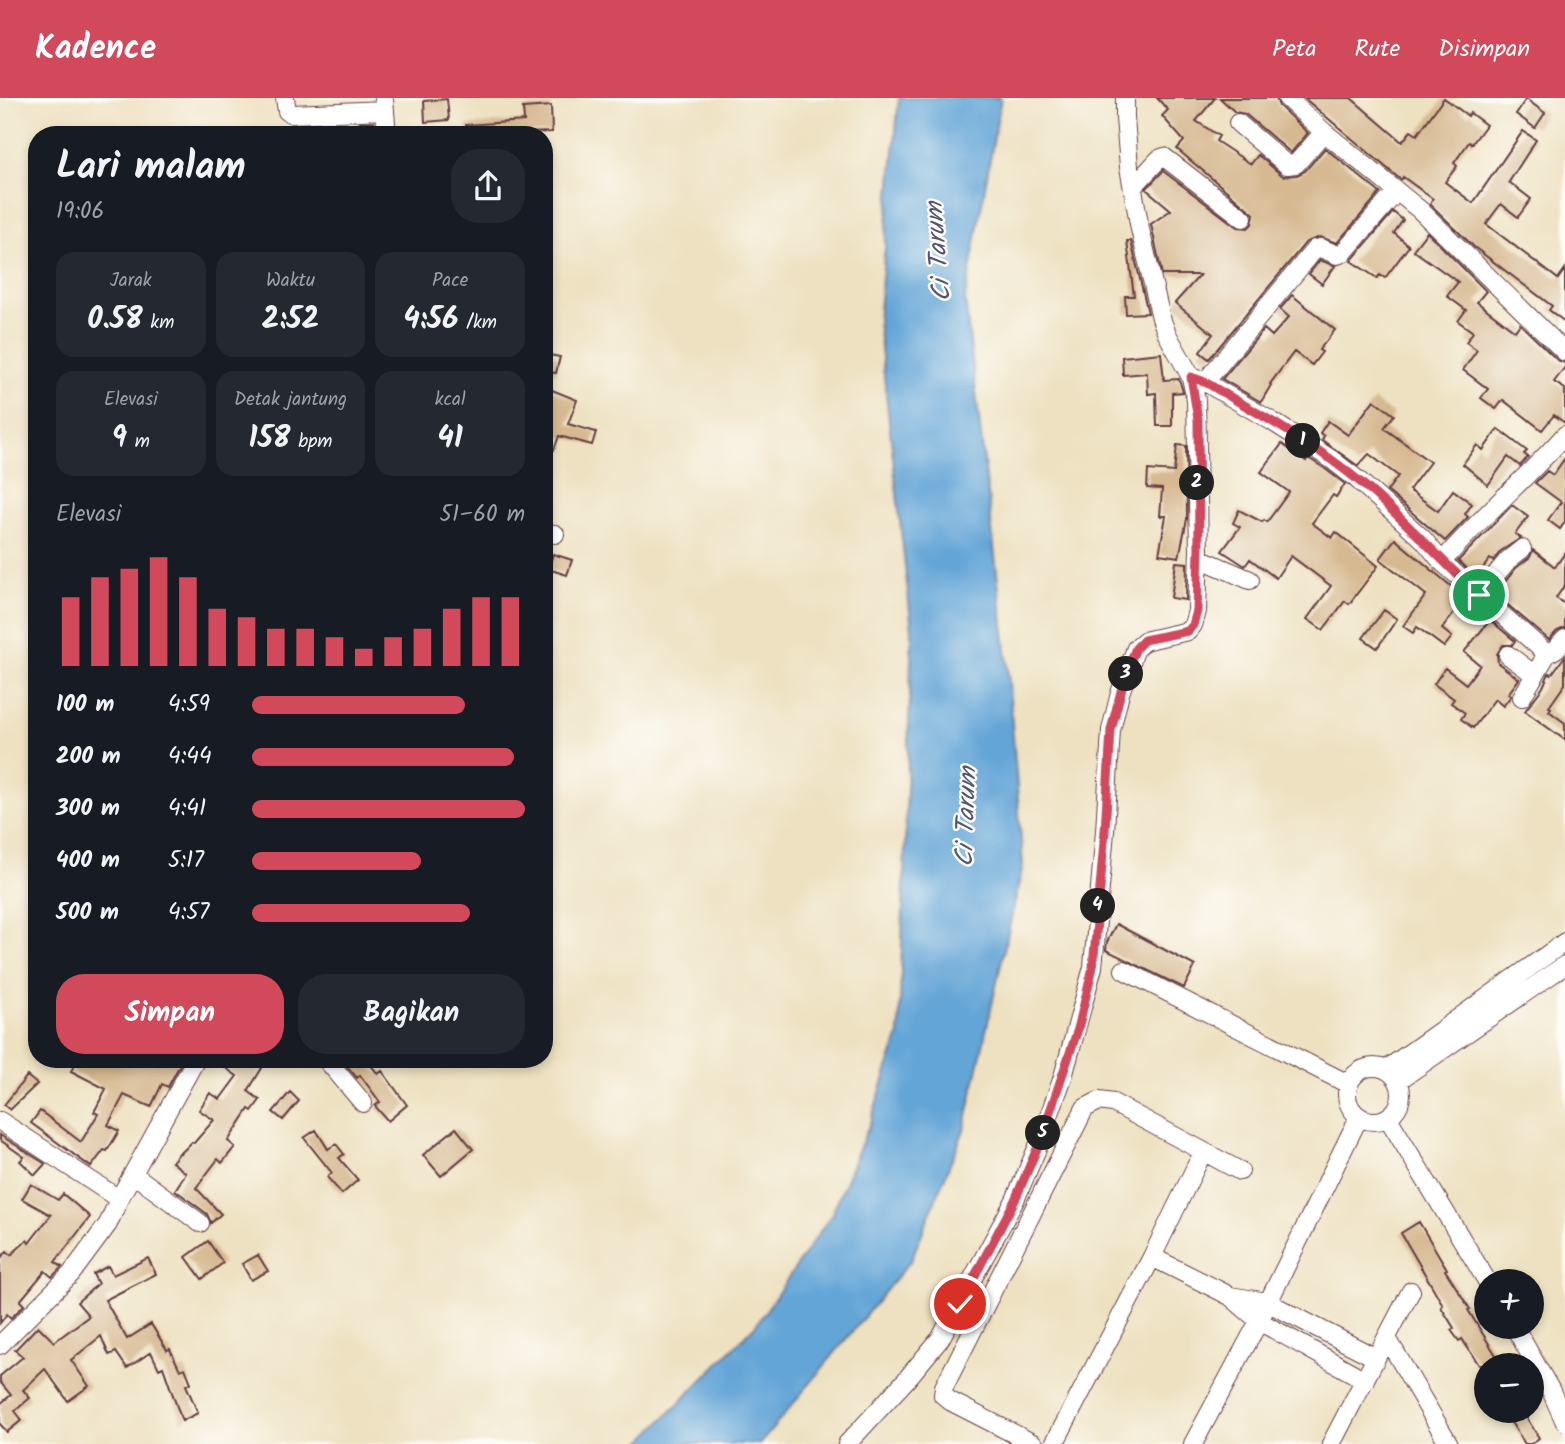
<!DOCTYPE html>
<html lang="id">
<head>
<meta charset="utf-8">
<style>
	:root { --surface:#171b24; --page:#242831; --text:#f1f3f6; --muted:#9ea1a6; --accent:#d1495b }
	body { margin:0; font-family:Kalam,sans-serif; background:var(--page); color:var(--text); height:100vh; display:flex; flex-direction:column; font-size:26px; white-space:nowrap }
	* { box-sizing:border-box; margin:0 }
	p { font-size:23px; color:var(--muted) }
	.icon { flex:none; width:38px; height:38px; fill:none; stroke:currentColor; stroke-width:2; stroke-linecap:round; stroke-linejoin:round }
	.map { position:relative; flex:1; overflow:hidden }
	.drawer { position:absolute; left:28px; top:28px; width:525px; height:942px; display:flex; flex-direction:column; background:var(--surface); border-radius:28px; box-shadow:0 4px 10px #0003 }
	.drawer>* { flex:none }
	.tools { position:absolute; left:1474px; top:1171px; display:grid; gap:14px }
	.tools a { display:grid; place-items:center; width:70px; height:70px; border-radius:50%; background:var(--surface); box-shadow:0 4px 10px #0003; font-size:35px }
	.pin { position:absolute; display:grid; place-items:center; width:60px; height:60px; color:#fff; margin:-30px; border:4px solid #fff; border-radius:50%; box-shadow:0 2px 7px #0007 }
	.km { position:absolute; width:35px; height:35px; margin:-18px; border-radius:50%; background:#222; color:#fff; font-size:19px; line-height:35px; text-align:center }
	.round { display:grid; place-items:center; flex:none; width:74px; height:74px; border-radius:28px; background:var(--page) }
	.headline { display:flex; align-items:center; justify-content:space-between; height:119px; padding:0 28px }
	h1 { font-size:38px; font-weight:600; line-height:52px }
	.metrics { display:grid; grid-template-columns:repeat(3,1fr); gap:10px; height:119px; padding:7px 28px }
	.metrics div { display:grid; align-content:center; border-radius:18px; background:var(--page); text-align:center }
	.metrics b { font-size:30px; font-weight:600 }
	.metrics small { font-size:19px; font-weight:400 }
	.metrics p { font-size:19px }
	.chart { height:196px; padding:14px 28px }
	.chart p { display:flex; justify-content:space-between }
	.chart svg { width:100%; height:126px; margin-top:7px; stroke:var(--accent); stroke-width:6 }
	.cta { display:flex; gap:14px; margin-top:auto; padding:14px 28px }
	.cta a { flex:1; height:80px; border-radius:28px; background:var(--accent); color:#fff; font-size:28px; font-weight:600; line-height:80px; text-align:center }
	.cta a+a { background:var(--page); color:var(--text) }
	ul { padding:0 28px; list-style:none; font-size:23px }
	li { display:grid; grid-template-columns:112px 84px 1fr; align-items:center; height:52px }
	li i { height:18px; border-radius:9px; background:var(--accent) }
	header { display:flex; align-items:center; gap:42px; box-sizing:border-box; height:98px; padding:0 35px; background:var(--accent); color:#fff }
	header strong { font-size:33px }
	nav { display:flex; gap:38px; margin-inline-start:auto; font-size:24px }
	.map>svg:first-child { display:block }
	.water { fill:#63a5d7; stroke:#566281; stroke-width:2 }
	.building { fill:#d7b991 }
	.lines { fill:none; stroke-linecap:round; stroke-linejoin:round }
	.street-casing { stroke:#633c42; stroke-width:20 }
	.street { stroke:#fff; stroke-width:18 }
	.route-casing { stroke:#fff; stroke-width:14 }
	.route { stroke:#d1495b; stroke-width:9 }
	.labels { text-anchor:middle; stroke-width:5; stroke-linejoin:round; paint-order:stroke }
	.water-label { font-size:26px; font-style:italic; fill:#545570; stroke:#fdfcf7 }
</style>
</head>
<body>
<header>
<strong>Kadence</strong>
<nav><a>Peta</a><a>Rute</a><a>Disimpan</a></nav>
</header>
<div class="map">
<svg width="1565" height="1346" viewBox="0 0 1565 1346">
	<rect width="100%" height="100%" fill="#fdfcf7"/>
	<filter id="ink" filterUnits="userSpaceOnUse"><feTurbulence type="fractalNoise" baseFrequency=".0143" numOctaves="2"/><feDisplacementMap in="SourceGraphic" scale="14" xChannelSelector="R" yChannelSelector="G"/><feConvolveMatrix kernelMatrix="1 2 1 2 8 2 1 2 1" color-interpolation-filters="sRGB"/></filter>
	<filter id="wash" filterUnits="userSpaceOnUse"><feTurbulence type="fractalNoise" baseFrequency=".00686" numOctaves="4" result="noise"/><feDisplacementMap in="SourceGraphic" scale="28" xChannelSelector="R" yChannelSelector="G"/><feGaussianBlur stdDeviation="1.57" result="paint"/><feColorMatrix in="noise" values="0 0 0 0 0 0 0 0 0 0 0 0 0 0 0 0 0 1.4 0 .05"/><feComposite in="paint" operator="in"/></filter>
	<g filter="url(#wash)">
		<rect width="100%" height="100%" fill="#eee1c1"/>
		<path class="water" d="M899,0H1001L965,201L1007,560L1023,767L964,1032L911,1162L760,1346H639L756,1227L832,1116L870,1025L899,936L912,532L878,223Z"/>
		<g id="blocks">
			<path class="building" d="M1157,0H1215L1196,23L1219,38L1216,43L1251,66L1258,57L1283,78L1297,77L1305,73L1325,50L1380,95L1337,145L1320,139L1306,144L1209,261L1200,254L1213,236L1175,205L1200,177H1162L1151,126L1171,112L1146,91L1163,73L1237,129L1248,130L1252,126L1254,116L1177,51L1184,43L1162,18L1168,12Z
				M1220,0H1276L1279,8L1308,35L1291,55L1245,16L1235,14Z
				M1304,0H1351L1402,44L1411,33L1417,37L1444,0L1468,18L1470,15L1486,27L1472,46L1469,44L1454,65L1457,68L1445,84L1473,105L1523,33L1536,42L1509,84L1531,101L1518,119L1501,106L1486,126L1558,181L1565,171V224L1549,212L1552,208L1474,149L1430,106L1433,101L1403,79L1401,82Z
				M447,1L449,22L425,24L424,3Z
				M1526,1L1545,15L1535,30L1516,16Z
				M551,8L552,34L467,37L466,27L524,23L523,10Z
				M360,24H374L376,37H361Z
				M1393,114L1403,122L1394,135L1409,148L1385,180L1380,177L1377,180L1351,163Z
				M1427,134L1486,193L1477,204L1515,233L1520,226L1557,262L1565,265V269L1554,284L1565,291V325L1554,317L1542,332L1503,302L1496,311L1481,300L1488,291L1463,272L1477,252L1466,244L1473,234L1458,223L1466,212L1447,198L1458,184L1413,152Z
				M1127,143H1131L1148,215L1126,216L1125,198H1134Z
				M1320,162L1335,168L1322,186L1309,176Z
				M1292,197L1335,232L1319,252L1322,254L1312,267L1294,254L1270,286L1271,287L1261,304L1222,281L1264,231L1272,238L1289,219L1280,211Z
				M1161,255L1164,282L1179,281L1183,294L1172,295V328H1157L1156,295L1148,296L1147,275L1123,277L1122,259Z
				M544,256L560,259L556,275L544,273Z
				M552,292L577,302L568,326L596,334L592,347L559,338L554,352L544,348V312Z
				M1374,302L1394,317L1384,330L1430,364L1409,392L1438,413L1453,392L1472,406L1465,416L1468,419L1445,443L1387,393L1398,378L1369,356L1358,368L1322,342L1324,338L1320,335L1328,323L1348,337Z
				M1498,331L1527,353L1524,356L1528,359L1520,368L1508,359L1488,387L1463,366L1477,347L1483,352Z
				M1282,346L1306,363L1308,360L1324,370L1345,386L1336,399L1333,397L1312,425L1332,440L1336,434L1378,468L1349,506L1345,503L1323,532L1307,521L1331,488L1291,458L1276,480L1250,461L1245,468L1222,453L1240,429L1233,425L1239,412L1262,424L1264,422L1267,424L1289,394L1261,374Z
				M1177,347L1186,348L1187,421L1179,459L1159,456L1166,418H1160L1162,391L1147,390L1148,372L1174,374Z
				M1565,360V424L1560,431L1548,422L1561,404L1535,385L1547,373L1553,377Z
				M1512,407L1528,419L1515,436L1521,440L1501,453L1493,463L1490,461L1476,479L1458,463Z
				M1395,441L1471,505L1464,516L1457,510L1442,531L1452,539L1444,549L1417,529L1413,535L1403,528L1426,497L1380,461Z
				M1533,452L1555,469L1565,455V487L1556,500L1565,506V530L1557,533L1549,542L1495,496L1516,470L1530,459Z
				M553,456L572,462L567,477L548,471Z
				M1176,464L1187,465L1186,502L1171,500Z
				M1384,512L1397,521L1377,550L1363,540Z
				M1490,522L1515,543L1512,547H1503L1497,556L1498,565L1519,581L1508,596L1511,598L1503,608L1495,601L1473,630L1461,621L1465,615L1451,605L1454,601L1434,586L1445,570L1466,586L1480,567L1464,554Z
				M1565,558V586L1549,609L1551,610L1549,613L1565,625V642L1525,613L1543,589L1549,575L1551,577Z
				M1116,826L1195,868L1184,890L1106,852L1107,844Z
				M78,961H183L168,989L162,986L151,1009L124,997L108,1027L119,1033L107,1053L104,1052L91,1069L31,1025L40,1013L81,1044L98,1016L94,1014L106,991L71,973Z
				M213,961H263L258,967L262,970L248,993L260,1002L252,1013L249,1011L228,1043L235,1049L222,1065L218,1061L196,1090L221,1116L211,1125L207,1116L175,1092L186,1075L172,1064L180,1054L181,1055L192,1044L194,1045L214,1022L199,1012L210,995L220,1001L237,978Z
				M341,961H366L378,976L382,973L407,1007L388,1023L375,1008L380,1004L360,977L357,980Z
				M27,978L37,986L10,1012L4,1007Z
				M290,994L299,1003L283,1022L273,1014Z
				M456,1030L473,1051L441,1078L423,1057Z
				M316,1032L328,1051L336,1046L344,1056L339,1060L358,1082L342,1096L327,1079L332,1075L304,1040Z
				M0,1037L44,1065L45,1066L35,1077L20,1063L24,1059L0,1042Z
				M31,1086L58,1102L63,1096L90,1119L55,1164L62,1169L52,1179L45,1173L20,1203L24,1207L11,1220L7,1216L0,1225V1161L7,1153L11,1157L27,1142L29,1145L51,1117L22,1101Z
				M1419,1124L1447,1171L1445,1172L1470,1211L1468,1212L1502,1267H1479L1462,1241L1459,1243L1451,1232L1454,1230L1441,1209L1443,1207L1401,1135Z
				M208,1143L223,1165L202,1181L186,1159Z
				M258,1157L268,1173L251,1182L242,1166Z
				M148,1160L156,1176L105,1202L127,1241L151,1226L167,1252L170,1251L180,1272L185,1270L191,1285L186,1287L198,1315L182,1323L163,1269L159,1271L151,1254L127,1270L116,1254L109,1257L101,1238L71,1262L89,1288L68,1303L45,1271L23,1292L30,1300L15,1313L22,1322L7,1334L0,1326V1306L11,1297L0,1284V1278L23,1259L15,1252L38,1228L54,1244L89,1218L77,1204L98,1186L93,1176L108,1168L113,1177Z
				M1503,1312H1522L1539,1340L1531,1346H1525Z"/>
		</g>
	</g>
	<g filter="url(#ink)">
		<use href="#blocks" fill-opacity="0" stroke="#633c42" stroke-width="2"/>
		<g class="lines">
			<g class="street-casing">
				<path id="street" d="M285,0L287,13L292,16L385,12
					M1287,0L1324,34L1420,112L1565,254
					M384,2L387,37
					M1238,25L1287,67L1296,66L1324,34
					M1133,89L1159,61L1164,59L1243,120
					M1191,279L1205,284L1273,324L1331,361L1358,382L1423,441L1442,464L1547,556
					M1205,284L1315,151L1321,150L1337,157L1343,155L1396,94
					M544,435L555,436
					M1199,460L1250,482
					M1442,464C1480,419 1526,381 1565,337
					M1479,497L1508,462L1522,451
					M1508,557L1535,577
					M1522,599L1547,556L1556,551L1565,541
					M1124,872L1348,986
					M326,961L363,1005
					M1347 996a27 27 0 1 1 54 0a27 27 0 1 1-54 0Z
					M1387,971L1565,844
					M1399,982L1565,867
					M1388,1020L1487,1183
					M0,1023L119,1101
					M133,1076L200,1125
					M1152,1159L1230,1198L1259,1223L1365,1282
					M1230,1198L1267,1204L1376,1260
					M1514,1228L1551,1293L1565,1324
					M1387,1240L1449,1346
					M0,1247L71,1176L108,1126L119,1101L196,961
					M847,1346L906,1282L940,1241L1015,1102L1039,1046L1063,979L1093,869L1105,733L1111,632L1120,595L1136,550L1144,543L1188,533L1193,527L1197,513L1199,452L1196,302L1191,279L1167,236L1161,220L1140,131L1129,69L1125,20V0
					M1034,1346L950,1303L943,1297L944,1289L1085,1010L1099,1003L1113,1005L1240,1073
					M1054,1346L1152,1159L1203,1054
					M1193,1346L1259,1223L1359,1019
					M1331,1346L1411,1193"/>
			</g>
			<use href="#street" class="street"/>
		</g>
	</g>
	<g class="lines" filter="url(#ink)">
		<g class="route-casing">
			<path id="route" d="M960,1206L1015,1102L1039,1046L1078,931L1093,869L1105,733L1111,632L1126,574L1136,550L1144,542L1188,533L1193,527L1197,513L1199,452L1198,321L1191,279L1205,284C1257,315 1312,344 1359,383C1402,418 1438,460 1479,497"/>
		</g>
		<use href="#route" class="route"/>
	</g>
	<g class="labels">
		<g class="water-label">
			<text transform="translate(937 154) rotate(-95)" y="9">Ci Tarum</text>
			<text transform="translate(965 719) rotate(-88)" y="9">Ci Tarum</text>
		</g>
	</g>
</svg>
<div class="tools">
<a>+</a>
<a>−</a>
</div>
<div class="pin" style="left:1479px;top:497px;background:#1e9e55"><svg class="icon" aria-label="arrive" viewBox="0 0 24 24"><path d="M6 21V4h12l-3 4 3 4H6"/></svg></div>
<div class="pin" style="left:960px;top:1206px;background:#d93025"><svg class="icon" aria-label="check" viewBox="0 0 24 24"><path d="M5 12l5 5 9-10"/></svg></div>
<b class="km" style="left:1303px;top:343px">1</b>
<b class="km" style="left:1197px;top:385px">2</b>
<b class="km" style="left:1126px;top:576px">3</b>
<b class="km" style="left:1098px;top:808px">4</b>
<b class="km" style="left:1043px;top:1035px">5</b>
<section class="drawer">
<div class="headline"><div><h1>Lari malam</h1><p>19:06</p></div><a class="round"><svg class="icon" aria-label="share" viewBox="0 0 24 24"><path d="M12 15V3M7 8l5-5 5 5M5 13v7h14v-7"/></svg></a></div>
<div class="metrics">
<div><p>Jarak</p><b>0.58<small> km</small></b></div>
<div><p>Waktu</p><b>2:52</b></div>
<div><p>Pace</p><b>4:56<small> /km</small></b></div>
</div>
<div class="metrics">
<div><p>Elevasi</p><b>9<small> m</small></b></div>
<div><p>Detak jantung</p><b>158<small> bpm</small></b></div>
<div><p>kcal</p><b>41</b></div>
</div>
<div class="chart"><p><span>Elevasi</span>51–60 m</p>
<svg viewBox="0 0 160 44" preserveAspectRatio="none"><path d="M5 44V20M15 44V13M25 44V10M35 44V6M45 44V13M55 44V24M65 44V27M75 44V31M85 44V31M95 44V34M105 44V38M115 44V34M125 44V31M135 44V24M145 44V20M155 44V20"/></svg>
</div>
<ul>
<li><b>100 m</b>4:59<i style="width:78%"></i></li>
<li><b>200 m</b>4:44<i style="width:96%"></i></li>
<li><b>300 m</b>4:41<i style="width:100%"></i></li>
<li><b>400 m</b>5:17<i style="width:62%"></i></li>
<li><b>500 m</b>4:57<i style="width:80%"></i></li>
</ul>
<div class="cta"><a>Simpan</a><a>Bagikan</a></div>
</section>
</div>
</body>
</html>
